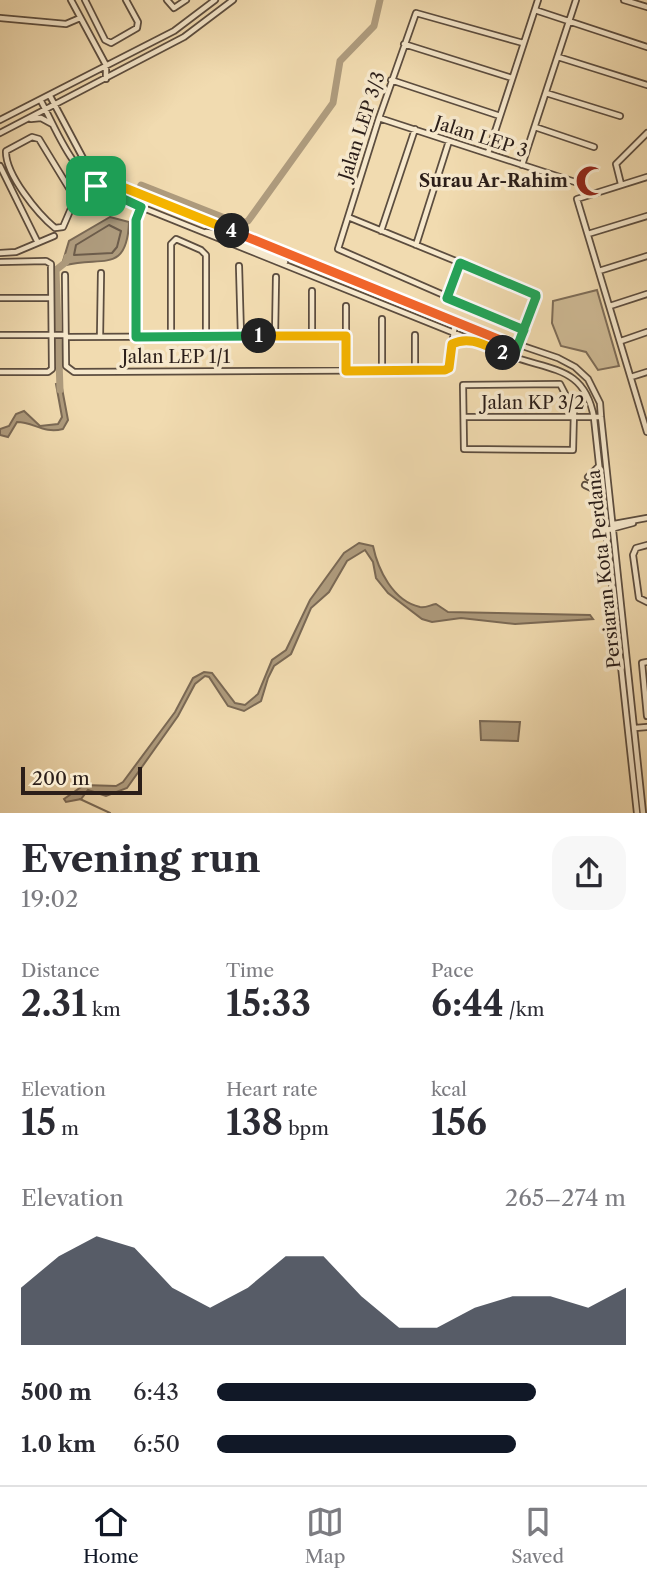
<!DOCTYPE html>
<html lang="en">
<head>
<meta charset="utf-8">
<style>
	:root { --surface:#fff; --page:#f7f7f7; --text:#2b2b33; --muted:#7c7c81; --line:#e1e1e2; --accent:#111827 }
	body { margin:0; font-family:"Libre Caslon Text",serif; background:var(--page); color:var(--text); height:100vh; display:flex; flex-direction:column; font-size:26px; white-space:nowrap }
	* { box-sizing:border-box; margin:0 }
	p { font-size:23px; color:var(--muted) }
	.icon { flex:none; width:38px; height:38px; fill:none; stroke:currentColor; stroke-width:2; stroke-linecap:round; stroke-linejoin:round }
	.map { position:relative; height:813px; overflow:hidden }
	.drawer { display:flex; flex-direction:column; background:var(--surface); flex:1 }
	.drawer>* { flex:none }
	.scale { position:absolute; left:21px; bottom:18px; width:121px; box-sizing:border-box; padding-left:7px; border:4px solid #2b1e19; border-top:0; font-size:19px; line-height:24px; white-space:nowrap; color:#2b1e19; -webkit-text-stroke:5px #f6e8cc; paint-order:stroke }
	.pin { position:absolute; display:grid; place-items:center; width:60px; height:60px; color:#fff; margin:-30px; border-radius:14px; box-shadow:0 4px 10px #0006 }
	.km { position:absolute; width:35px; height:35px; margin:-18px; border-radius:50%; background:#222; color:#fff; font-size:19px; line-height:35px; text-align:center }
	.round { display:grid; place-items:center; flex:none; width:74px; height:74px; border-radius:21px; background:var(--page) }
	.head { display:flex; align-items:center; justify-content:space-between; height:119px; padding:0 21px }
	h1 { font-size:38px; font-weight:700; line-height:52px }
	.figures { display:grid; grid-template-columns:repeat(3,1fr); gap:10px; height:119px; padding:7px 21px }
	.figures div { display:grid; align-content:center }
	.figures b { font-size:35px; font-weight:700 }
	.figures small { font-size:19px; font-weight:400 }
	.figures p { font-size:19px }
	.chart { height:196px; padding:14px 21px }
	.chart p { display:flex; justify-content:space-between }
	.chart svg { width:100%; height:126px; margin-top:7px; fill:var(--accent); opacity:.7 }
	ul { padding:0 21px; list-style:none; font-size:23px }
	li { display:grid; grid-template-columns:112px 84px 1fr; align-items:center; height:52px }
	li i { height:18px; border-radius:9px; background:var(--accent) }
	.tab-bar { display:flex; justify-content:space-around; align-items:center; height:98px; border-top:2px solid var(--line); background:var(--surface); font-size:19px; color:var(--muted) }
	.tab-bar a { display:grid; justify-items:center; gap:4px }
	.tab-bar .selected { color:var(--accent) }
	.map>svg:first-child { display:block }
	.green { fill:#cfbb96; stroke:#7d6c58; stroke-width:2 }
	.water { fill:#ae9b7d; stroke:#7a6955; stroke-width:2 }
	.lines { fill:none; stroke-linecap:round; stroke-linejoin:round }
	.shore { stroke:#6c5c4b; stroke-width:2 }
	.stream { stroke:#7a6955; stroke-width:2 }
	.river { stroke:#ae9b7d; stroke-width:7 }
	.minor-casing { stroke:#5c4d3f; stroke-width:8 }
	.minor { stroke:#f6e8cc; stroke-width:4.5 }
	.split-1-casing { stroke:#fff; stroke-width:14 }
	.split-2-casing { stroke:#fff; stroke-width:14 }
	.split-3-casing { stroke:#fff; stroke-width:14 }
	.split-4-casing { stroke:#fff; stroke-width:14 }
	.split-5-casing { stroke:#fff; stroke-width:14 }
	.split-1 { stroke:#22a559; stroke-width:9 }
	.split-2 { stroke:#f5b400; stroke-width:9 }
	.split-3 { stroke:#22a559; stroke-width:9 }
	.split-4 { stroke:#f0652b; stroke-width:9 }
	.split-5 { stroke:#f5b400; stroke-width:9 }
	.labels { text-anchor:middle; stroke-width:7; stroke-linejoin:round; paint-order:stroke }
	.street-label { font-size:18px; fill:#2b1e19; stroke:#f6e8cc }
	.poi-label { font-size:18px; font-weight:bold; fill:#2b1e19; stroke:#f6e8cc; text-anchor:end }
</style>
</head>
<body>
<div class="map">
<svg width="647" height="813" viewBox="0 0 647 813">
	<rect width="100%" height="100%" fill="#f1dbb0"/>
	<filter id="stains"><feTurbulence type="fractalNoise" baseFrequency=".00286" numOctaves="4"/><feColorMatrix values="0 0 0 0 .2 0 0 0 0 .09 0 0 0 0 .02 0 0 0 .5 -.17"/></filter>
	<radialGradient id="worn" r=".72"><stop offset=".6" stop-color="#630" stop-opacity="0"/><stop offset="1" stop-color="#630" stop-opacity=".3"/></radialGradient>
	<path class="green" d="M597,290L619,366L598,370L586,352L561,346L552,323L553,301Z"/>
	<path class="water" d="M110,217L129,222C127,274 102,256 66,265L63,261L69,241Z
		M61,383L68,420L63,429C43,434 34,422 17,422L8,437L0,435V429L9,426L16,414L24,411L40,426L58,424L62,417L56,384Z
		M359,543L373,546C378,570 393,601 420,607C426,608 430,605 436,604L448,612L590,615L593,619L515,624L461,618L432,622L422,619L388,593L376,578L373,562L365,550L347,561L329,592L311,608L291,654L274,666L268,678L261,701L244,711L228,706L209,677L205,676L195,684L178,716L127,788L106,796L88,790L81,799L66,802L64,799L84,785L116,786L123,782L175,712L193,678L204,672L212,673L235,703L245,705L258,694L272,660L286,650L310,600L344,553Z
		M480,721L520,722L518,741L481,740Z"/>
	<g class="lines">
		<path class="shore" d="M109,225L121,231L117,247L112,253L74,255L76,245Z"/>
		<path class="stream" d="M80,799L110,813"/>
		<path class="river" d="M140,187L141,185L240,224L248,221L333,103L340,61L374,26L380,0
			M60,390L56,270L66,262L67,257"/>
		<g class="minor-casing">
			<path id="minor" d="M71,0L106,65V79
				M85,0L105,40L111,43L137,28L138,22L126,0
				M167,0L174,8L186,0
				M624,0L647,7
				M535,10L647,47
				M0,18L66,24L80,18
				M523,43L416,13L379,118L338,249L524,330
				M404,44L512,78
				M558,57L647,85
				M391,80L500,116
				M546,93L620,116
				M50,96L84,160L115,184L299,256L455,323L558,358L575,367L588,379L600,403L601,417L643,813
				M41,101C63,143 71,173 116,197L514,357C554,371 585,368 594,418L637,813
				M379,118L575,182
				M31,119L41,118L52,124
				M0,120L174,31L215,0
				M535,127L594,147
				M0,133L184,37L233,0
				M488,153L538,0
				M522,165L576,0
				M0,166L37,241
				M647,177L577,199L647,432
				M621,184L616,164L647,133
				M75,198L39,139L32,137L6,151C5,174 38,214 55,228L63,227L79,190L95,171
				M348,217L534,293L536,297L514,357
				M381,231L415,129
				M206,232L221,234L285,262
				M588,234L647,216
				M416,245L449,141
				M0,253L16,252L54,236
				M0,262L46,261L51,264L52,369L48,372H0
				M239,266L241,336
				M599,271L647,256
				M65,275L66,366L74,372L445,370L450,361L455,323
				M312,291V336
				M0,298H51
				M447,298L460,263
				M346,306V371
				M610,306L647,294
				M0,335H66
				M275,336L276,277
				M66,337L346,336
				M100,337L101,273
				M137,337L136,220L146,197
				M171,337V244L176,239L201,250L206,255V337
				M621,341L647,332
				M415,370V335
				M382,371V319
				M631,377L647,372
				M560,384L574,411L573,450L464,449L463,385Z
				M464,417H601
				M588,477L599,466
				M585,485L598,491L603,500
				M614,524L647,518
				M607,530L633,523
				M647,545L636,548L633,555L639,598L647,602
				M647,662L642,663L647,716
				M635,728L647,727"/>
		</g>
		<use href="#minor" class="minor"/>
	</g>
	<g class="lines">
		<g class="split-1-casing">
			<path id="split-1" d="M96,186L141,207L136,220V337L259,336"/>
		</g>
		<g class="split-2-casing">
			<path id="split-2" d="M259,336H346V371L445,370L449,368L452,344C470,335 486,346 503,353"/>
		</g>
		<g class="split-3-casing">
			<path id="split-3" d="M503,353L514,357C517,348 520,339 524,330L447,298L460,263L536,295V297L517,347L513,345"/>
		</g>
		<g class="split-4-casing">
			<path id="split-4" d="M232,231L513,345"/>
		</g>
		<g class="split-5-casing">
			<path id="split-5" d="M96,186L82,187L95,171L115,184L232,231"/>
		</g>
		<use href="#split-1" class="split-1"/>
		<use href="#split-2" class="split-2"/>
		<use href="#split-3" class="split-3"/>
		<use href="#split-4" class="split-4"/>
		<use href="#split-5" class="split-5"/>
	</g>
	<defs>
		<g id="mosque-bare" transform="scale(2.415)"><path d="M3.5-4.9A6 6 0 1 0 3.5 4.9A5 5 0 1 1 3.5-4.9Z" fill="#8f2418" stroke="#f6e8cc" stroke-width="2.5" paint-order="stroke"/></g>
	</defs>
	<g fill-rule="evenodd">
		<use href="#mosque-bare" x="591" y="181"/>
	</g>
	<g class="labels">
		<g class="street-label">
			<text transform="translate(362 126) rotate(-72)" y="6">Jalan LEP 3/3</text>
			<text transform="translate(481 137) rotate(18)" y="6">Jalan LEP 3</text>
			<text x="176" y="363">Jalan LEP 1/1</text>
			<text x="533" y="409">Jalan KP 3/2</text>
			<text transform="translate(604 569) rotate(-96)" y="6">Persiaran Kota Perdana</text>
		</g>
		<g class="poi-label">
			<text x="568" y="187">Surau Ar-Rahim</text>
		</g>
	</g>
	<rect width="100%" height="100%" filter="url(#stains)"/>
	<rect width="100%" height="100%" fill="url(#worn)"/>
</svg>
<div class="scale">200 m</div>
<div class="pin" style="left:96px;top:186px;background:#1e9e55"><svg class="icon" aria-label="arrive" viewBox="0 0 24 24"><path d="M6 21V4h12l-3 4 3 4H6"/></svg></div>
<b class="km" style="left:259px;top:336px">1</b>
<b class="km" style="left:503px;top:353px">2</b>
<b class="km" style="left:232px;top:231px">4</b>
</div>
<section class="drawer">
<div class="head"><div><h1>Evening run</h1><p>19:02</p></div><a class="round"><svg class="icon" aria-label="share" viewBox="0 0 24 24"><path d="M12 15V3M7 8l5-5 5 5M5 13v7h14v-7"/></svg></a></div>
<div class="figures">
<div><p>Distance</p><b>2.31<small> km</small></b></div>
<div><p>Time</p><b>15:33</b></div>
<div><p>Pace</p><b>6:44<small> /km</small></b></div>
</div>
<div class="figures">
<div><p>Elevation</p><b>15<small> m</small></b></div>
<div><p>Heart rate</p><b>138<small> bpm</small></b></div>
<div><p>kcal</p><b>156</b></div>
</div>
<div class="chart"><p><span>Elevation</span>265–274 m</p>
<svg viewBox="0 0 160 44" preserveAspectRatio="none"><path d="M0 44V24L10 13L20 6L30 10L40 24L50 31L60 24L70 13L80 13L90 27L100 38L110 38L120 31L130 27L140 27L150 31L160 24V44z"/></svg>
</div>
<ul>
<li><b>500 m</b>6:43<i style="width:78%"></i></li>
<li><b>1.0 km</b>6:50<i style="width:73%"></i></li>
</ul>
</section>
<nav class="tab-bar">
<a class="selected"><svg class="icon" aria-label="home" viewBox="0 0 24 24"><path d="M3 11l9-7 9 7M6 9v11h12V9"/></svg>Home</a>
<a><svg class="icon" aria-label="map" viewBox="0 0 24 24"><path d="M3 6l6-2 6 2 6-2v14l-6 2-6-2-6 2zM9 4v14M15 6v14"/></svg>Map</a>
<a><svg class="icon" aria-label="saved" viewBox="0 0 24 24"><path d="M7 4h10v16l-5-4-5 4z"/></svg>Saved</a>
</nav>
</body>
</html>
